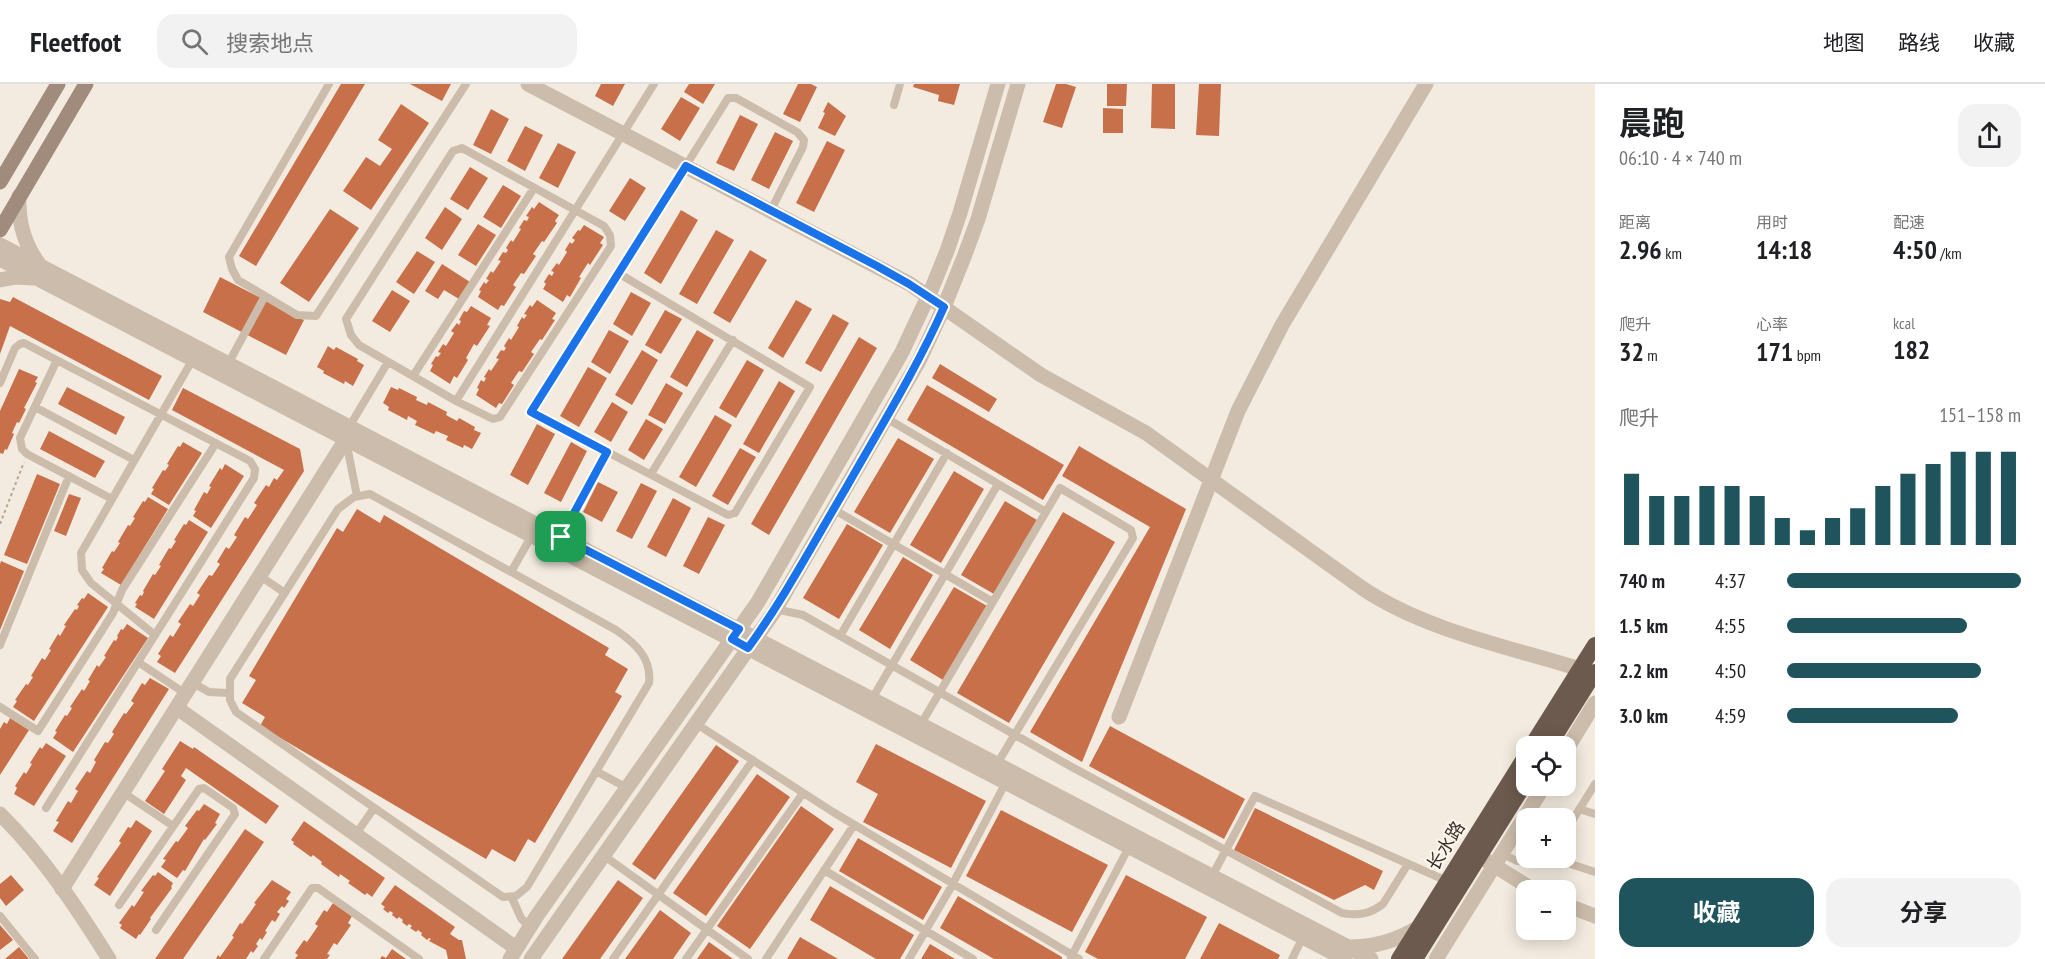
<!DOCTYPE html>
<html lang="zh">
<head>
<meta charset="utf-8">
<style>
	:root { --surface:#fff; --page:#f2f2f2; --text:#202124; --muted:#757577; --line:#e0e0e0; --accent:#1f545c }
	body { margin:0; font-family:"PT Sans Narrow","Noto Sans SC",sans-serif; background:var(--page); color:var(--text); height:100vh; display:flex; flex-direction:column; font-size:22px; white-space:nowrap }
	* { box-sizing:border-box; margin:0 }
	p { font-size:20px; color:var(--muted) }
	.icon { flex:none; width:33px; height:33px; fill:none; stroke:currentColor; stroke-width:2; stroke-linecap:round; stroke-linejoin:round }
	.map { position:relative; flex:1; overflow:hidden }
	.drawer { display:flex; flex-direction:column; background:var(--surface); width:450px }
	.drawer>* { flex:none }
	.buttons { position:absolute; left:1516px; top:652px; display:grid; gap:12px }
	.buttons a { display:grid; place-items:center; width:60px; height:60px; border-radius:12px; background:var(--surface); box-shadow:0 3px 15px #0003; font-size:30px }
	.pin { position:absolute; display:grid; place-items:center; width:51px; height:51px; color:#fff; margin:-26px; border-radius:12px; box-shadow:0 3px 9px #0006 }
	.round { display:grid; place-items:center; flex:none; width:63px; height:63px; border-radius:18px; background:var(--page) }
	.summary { display:flex; align-items:center; justify-content:space-between; height:102px; padding:0 24px }
	h1 { font-size:33px; font-weight:700; line-height:45px }
	.metrics { display:grid; grid-template-columns:repeat(3,1fr); gap:9px; height:102px; padding:6px 24px }
	.metrics div { display:grid; align-content:center }
	.metrics b { font-size:26px; font-weight:700 }
	.metrics small { font-size:16px; font-weight:400 }
	.metrics p { font-size:16px }
	.chart { height:168px; padding:12px 24px }
	.chart p { display:flex; justify-content:space-between }
	.chart svg { width:100%; height:108px; margin-top:6px; stroke:var(--accent); stroke-width:6 }
	.button { display:flex; gap:12px; margin-top:auto; padding:12px 24px }
	.button a { flex:1; height:69px; border-radius:18px; background:var(--accent); color:#fff; font-size:24px; font-weight:700; line-height:69px; text-align:center }
	.button a+a { background:var(--page); color:var(--text) }
	ul { padding:0 24px; list-style:none; font-size:20px }
	li { display:grid; grid-template-columns:96px 72px 1fr; align-items:center; height:45px }
	li i { height:15px; border-radius:8px; background:var(--accent) }
	header { display:flex; align-items:center; gap:36px; box-sizing:border-box; height:84px; padding:0 30px; background:var(--surface); border-bottom:2px solid var(--line) }
	header strong { font-size:28px }
	nav { display:flex; gap:33px; margin-inline-start:auto; font-size:21px }
	.search { width:420px; height:54px; background:var(--page); display:flex; align-items:center; gap:15px; box-sizing:border-box; padding:0 21px; border-radius:18px; color:var(--muted); font-size:22px }
	main { display:flex; flex:1; min-height:0 }
	.map>svg:first-child { display:block }
	.building { fill:#c7704a }
	.lines { fill:none; stroke-linecap:round; stroke-linejoin:round }
	.path { stroke:#b8a695; stroke-width:2; stroke-dasharray:3 3; stroke-linecap:butt }
	.service { stroke:#ccbcab; stroke-width:8 }
	.minor { stroke:#ccbcab; stroke-width:15 }
	.tertiary { stroke:#ccbcab; stroke-width:15 }
	.secondary { stroke:#a08b7c; stroke-width:15 }
	.trunk { stroke:#6c5a4e; stroke-width:16 }
	.route-casing { stroke:#fff; stroke-width:12 }
	.route { stroke:#1a73e8; stroke-width:8 }
	.labels { text-anchor:middle; stroke-width:4.5; stroke-linejoin:round; paint-order:stroke }
	.street-label { font-size:18px; fill:#3a302a; stroke:#fbf5ec }
</style>
</head>
<body>
<header>
<strong>Fleetfoot</strong>
<div class="search"><svg class="icon" aria-label="search" viewBox="0 0 24 24"><circle cx="10" cy="10" r="6"/><path d="M15 15l6 6"/></svg>搜索地点</div>
<nav><a>地图</a><a>路线</a><a>收藏</a></nav>
</header>
<main>
<div class="map">
<svg width="1595" height="875" viewBox="0 0 1595 875">
	<rect width="100%" height="100%" fill="#f3ebdf"/>
	<path class="building" d="M341,0H365L256,182L239,172Z
		M410,0H451L442,17Z
		M601,0H625L613,22L595,12Z
		M689,0H715L703,20L684,8Z
		M798,0H811L817,3L800,38L783,30Z
		M914,0H960L954,21L938,17L939,11L913,3Z
		M1056,0H1066L1076,3L1062,44L1043,38Z
		M1107,0H1127L1126,22H1107Z
		M1152,0H1175V45L1151,44Z
		M1199,0H1221L1219,52L1196,51Z
		M681,13L700,24L680,57L661,45Z
		M828,18L846,32L835,52L818,44L825,29L823,28Z
		M401,20L429,39L371,126L343,107L366,73L380,82L392,65L378,56Z
		M1103,24L1123,25V49H1103Z
		M491,25L509,35L491,70L473,61Z
		M740,31L758,40L734,87L716,79Z
		M525,42L543,51L525,87L507,77Z
		M775,48L793,57L769,105L751,96Z
		M827,57L845,66L814,128L796,119Z
		M558,59L576,68L558,104L539,94Z
		M470,83L488,94L468,126L450,115Z
		M630,94L646,104L625,137L609,127Z
		M503,101L521,112L501,144L483,133Z
		M539,118L559,131L555,137L557,139L544,158L542,157L533,170L536,172L524,190L521,189L513,201L516,203L504,222L501,221L498,226L478,213L481,207L479,206L484,198L486,200L489,196L486,195L491,187L493,189L501,177L498,176L503,168L506,169L508,166L506,164L511,156L513,158L521,145L519,144L524,136L527,137L529,133L526,132L532,123L534,125Z
		M445,123L462,135L442,166L425,154Z
		M330,125L359,144L309,218L280,199Z
		M681,126L698,136L661,200L644,189Z
		M478,140L496,151L476,182L458,171Z
		M584,141L604,153L600,159L603,161L590,181L588,179L579,193L581,194L570,213L567,211L563,218L543,205L546,200L544,198L549,190L552,192L554,188L551,187L557,179L559,181L567,168L565,166L570,158L572,160L575,156L572,154L578,146L580,147Z
		M716,146L734,156L697,220L679,210Z
		M750,166L767,176L730,239L713,229Z
		M417,167L435,178L414,210L396,198Z
		M442,180L470,198L459,215L444,206L438,215L425,207Z
		M220,193L304,236L286,271L203,228Z
		M392,206L410,217L390,248L372,237Z
		M631,208L651,219L632,252L613,240Z
		M13,213L162,292L149,316L10,242L0,270V215L10,218Z
		M537,216L556,229L552,235L555,236L542,256L540,255L531,268L534,270L522,288L519,287L511,299L514,301L502,320L499,319L496,324L476,311L479,305L477,304L481,296L484,298L486,294L484,293L489,285L491,287L499,275L496,274L501,266L504,267L506,264L504,262L509,254L511,256L519,243L517,242L522,233L524,235L527,231L524,230L530,221L532,223Z
		M796,216L812,225L783,274L768,264Z
		M471,222L491,234L487,241L490,242L477,262L474,260L466,274L468,276L457,294L454,292L450,300L430,287L433,281L431,280L436,272L438,273L441,269L438,268L443,260L446,262L454,249L451,247L457,239L459,241L461,237L459,236L464,227L467,228Z
		M665,226L682,235L661,270L645,261Z
		M833,230L849,239L821,288L805,279Z
		M609,246L629,257L610,290L591,278Z
		M697,246L714,256L687,303L670,293Z
		M859,253L877,264L769,451L751,440Z
		M328,262L334,266L336,263L358,275L357,277L364,281L353,302L345,297L344,300L323,289L324,287L317,283Z
		M642,266L658,276L632,321L615,311Z
		M747,276L764,286L736,334L719,324Z
		M940,280L997,315L989,328L932,294Z
		M588,283L607,294L579,343L560,332Z
		M19,285L38,293L35,298L37,299L24,324L26,325L19,339L17,338L12,349L14,350L7,366L5,365L3,370L0,369V327Z
		M779,297L795,307L759,369L743,360Z
		M666,299L683,309L665,340L648,331Z
		M927,301L1064,381L1043,416L907,336Z
		M67,303L125,333L116,351L58,320Z
		M391,303L398,306L399,304L417,313L416,316L427,321L428,318L447,328L446,331L457,337L459,334L475,343L474,346L481,349L472,365L464,361L463,364L446,356L448,352L436,347L434,350L415,341L417,337L408,332L407,336L388,326L389,323L383,319Z
		M183,304L300,365L304,387L175,589L157,578L161,572L158,570L170,551L173,553L181,540L178,538L190,520L193,522L200,511L197,509L209,491L212,492L220,480L217,478L226,463L229,465L237,453L234,451L245,433L248,435L257,421L254,419L266,401L269,403L274,394L277,396L284,386L172,326Z
		M612,318L628,328L611,358L594,348Z
		M715,331L732,341L696,403L679,393Z
		M646,335L663,345L644,376L628,366Z
		M537,340L555,350L528,401L510,391Z
		M49,347L105,377L95,394L40,365Z
		M898,354L934,375L890,449L854,428Z
		M183,358L202,369L169,421L151,410L154,405L152,404L163,386L165,387L169,381L167,380L178,362L180,363Z
		M571,358L587,367L561,418L544,409Z
		M1079,362L1186,425L1082,678L1030,648L1150,443L1062,392Z
		M740,364L756,373L728,421L712,412Z
		M225,380L244,392L211,444L193,432L196,427L194,426L204,408L207,410L211,403L209,402L220,384L222,386Z
		M954,387L984,405L941,479L910,461Z
		M37,390L60,400L27,480L4,471Z
		M598,398L618,408L602,438L583,428Z
		M641,399L657,407L632,455L616,447Z
		M69,410L81,414L66,452L54,447Z
		M148,413L168,425L121,501L101,489L104,485L102,484L112,467L114,468L120,459L118,458L128,441L130,442L135,434L133,433L143,417L145,418Z
		M673,414L691,424L666,473L647,463Z
		M1005,417L1037,436L994,510L961,491Z
		M357,425L380,439L384,431L609,564L605,571L628,585L615,608L622,612L535,759L528,755L515,778L492,765L486,775L260,642L265,633L242,619L256,596L249,592L337,444L343,448Z
		M1063,428L1115,458L1009,639L957,609Z
		M708,433L725,441L699,490L683,482Z
		M189,436L208,448L154,535L135,523L137,520L135,519L140,511L142,512L144,508L143,507L153,490L155,491L161,482L159,481L169,464L171,465L176,457L174,456L184,440L186,441Z
		M847,440L883,461L839,535L803,514Z
		M903,473L933,491L890,565L859,546Z
		M1,477L24,487L0,546V480Z
		M954,503L987,522L943,596L910,576Z
		M88,509L108,523L34,637L13,623L17,617L15,616L26,600L28,601L33,593L31,592L42,574L45,576L51,566L49,565L58,550L60,552L66,542L64,541L75,525L77,526L79,522L77,521L82,514L84,515Z
		M127,540L148,554L73,668L53,654L57,648L55,647L65,631L67,632L72,624L70,623L82,605L84,607L90,597L88,596L97,581L99,583L106,573L104,572L114,556L116,557L118,553L117,552L121,545L123,546Z
		M150,594L169,605L72,759L53,747L59,738L56,737L68,717L71,719L78,707L75,705L87,687L90,689L96,678L94,676L105,658L108,659L114,650L112,648L124,629L126,630L134,619L131,617L142,599L145,601Z
		M10,634L29,646L0,691V645L4,638L7,640Z
		M1110,642L1245,715L1224,755L1089,682Z
		M180,657L193,665L194,663L279,722L266,740L186,684L181,692L186,696L164,730L145,717L165,687L162,685Z
		M46,659L66,672L34,722L14,710L17,704L15,702L24,688L26,690L32,680L30,679L40,663L42,665Z
		M876,660L986,717L951,784L863,738L878,710L856,698Z
		M716,661L739,677L655,796L632,780Z
		M757,690L790,713L706,832L673,809Z
		M204,720L220,730L215,739L217,740L205,756L204,755L185,787L183,786L177,794L161,783L166,776L163,775L176,757L178,758L188,744L185,742L197,726L199,727Z
		M801,722L834,745L750,865L717,842Z
		M1255,724L1383,787L1374,806L1365,801L1334,816L1234,766Z
		M1001,726L1108,781L1072,848L966,792Z
		M136,736L152,747L110,812L94,801L99,794L97,793L121,759L119,757L128,743L131,744Z
		M304,737L385,794L372,813L367,809L365,811L348,799L350,797L340,790L339,793L321,780L322,778L313,771L311,773L293,760L294,758L291,756Z
		M245,745L264,758L183,875H155Z
		M858,754L942,803L923,836L839,787Z
		M158,788L173,799L171,803L172,804L150,834L151,835L140,851L139,850L136,855L120,844L122,841L119,839L132,821L134,823L144,808L141,807L153,791L155,792Z
		M11,791L24,806L6,822L0,814V800Z
		M1126,791L1207,833L1185,875H1098L1085,868Z
		M272,796L291,808L286,815L289,817L284,824L282,822L277,828L280,830L275,838L272,836L265,847L267,848L262,856L260,854L256,860L258,862L253,869L251,867L246,875H216L218,871L220,873L234,853L232,852L240,839L242,840L256,820L254,819Z
		M618,796L643,814L600,875H562Z
		M395,801L455,843L450,850L459,856H462L466,875H448L446,866L429,857L431,855L429,854L427,856L421,851L422,849L418,846L416,848L410,844L412,842L409,840L407,842L402,838L403,836L399,833L397,835L392,831L393,829L390,827L388,829L383,825L385,823L381,820Z
		M830,802L914,851L900,875H876L810,836Z
		M958,812L1062,873V875H994L940,844Z
		M333,819L352,832L348,839L351,841L337,861L334,859L327,870L330,871L327,875H295L298,871L295,869L304,856L307,858L318,842L315,840L324,826L327,828Z
		M660,826L691,849L673,875H625Z
		M1219,839L1280,871L1278,875H1200Z
		M0,841L13,856L0,866Z
		M800,853L838,875H787Z
		M709,858L733,875H697Z
		M930,860L955,875H921Z
		M19,863L29,875H5Z
		M392,865L406,875H380L382,872L386,874Z"/>
	<g class="lines">
		<path class="path" d="M0,440L24,378"/>
		<path class="service" d="M329,0L229,173L232,185L238,196L297,231L316,232L466,0
			M894,21L900,0
			M462,64L604,142L610,151L611,162L500,333L493,335L456,317L359,261L351,251L346,235L453,67Z
			M618,189L810,303L735,429L728,431L531,328C597,223 663,119 728,14H736L797,48L804,56L803,63L771,126
			M57,276L20,354L22,365L27,370L112,415
			M228,280L265,212
			M413,292L534,104
			M0,299L15,264L20,260L24,259L250,377L255,385L254,394L46,724
			M456,317L654,0
			M35,323L134,376
			M886,334L1046,428
			M349,343L388,278
			M346,357L357,412
			M651,390L733,256
			M370,410L616,546C635,559 652,574 649,599L527,803L516,812L503,813L236,628L230,616V595L338,425L354,413Z
			M833,425L993,518
			M561,453L607,367
			M511,488L532,451
			M260,492L285,509
			M775,525L803,531L1070,682L1342,829C1358,832 1370,830 1383,820L1408,780
			M155,551L91,499L82,486L81,469L193,275
			M840,552L947,369
			M0,561L69,392
			M138,578L186,610
			M193,599L209,608L228,609
			M872,615L998,400
			M0,623L38,647L113,529L122,506L216,359
			M695,639L833,728L1079,875
			M921,640L1060,404L1131,446L1133,454L997,680
			M596,687L627,704
			M124,709L173,742
			M1579,725L1595,730
			M1566,747L1595,700
			M356,750L374,724
			M1500,769L1517,777H1547L1549,774
			M603,771L748,875
			M1552,774L1595,788
			M824,786L973,875
			M1212,792L1255,712L1447,797
			M512,814L521,834L530,844
			M119,821L199,705L204,704L233,724L235,730L156,846
			M0,832L35,875
			M1071,873L1129,763
			M264,875L312,804H318L419,875
			M613,875L753,676
			M686,875L803,709
			M766,875L854,741
			M909,875L950,805L1006,698
			M1292,875L1303,853"/>
		<path class="minor" d="M528,0L910,200L1041,291L1146,349L1362,504C1424,546 1509,563 1580,585
			M177,624L516,864
			M1119,633L1238,327L1282,241L1426,0
			M1566,666L1595,619
			M1487,777L1535,807
			M62,805L346,355
			M1566,821L1595,832
			M1436,875L1544,702"/>
		<path class="tertiary" d="M19,112C18,137 24,160 39,180
			M0,161L1371,875
			M0,175L1345,875
			M0,196L16,193L33,194
			M0,730C43,772 77,824 109,875
			M1351,863C1376,863 1398,856 1419,843
			M510,875L536,833L758,518L902,268L932,204L947,167L960,129L998,0
			M531,875L774,528L919,277L944,223L964,173L978,135L1018,0"/>
		<path class="secondary" d="M0,98L58,0
			M0,146L86,0"/>
		<path class="trunk" d="M1531,663L1595,561
			M1548,663L1595,588
			M1399,875L1527,670
			M1415,875L1527,696"/>
	</g>
	<g class="lines">
		<g class="route-casing">
			<path id="route" d="M686,82L877,182L909,200L944,223C916,286 880,344 846,404C814,458 785,513 748,564L732,555L739,545L561,453L607,368L531,328Z"/>
		</g>
		<use href="#route" class="route"/>
	</g>
	<g class="labels">
		<g class="street-label">
			<text transform="translate(1446 762) rotate(-58)" y="6">长水路</text>
		</g>
	</g>
</svg>
<div class="buttons">
<a><svg class="icon" aria-label="locate" viewBox="0 0 24 24"><circle cx="12" cy="12" r="6"/><path d="M12 2v4M12 18v4M2 12h4M18 12h4"/></svg></a>
<a>+</a>
<a>−</a>
</div>
<div class="pin" style="left:561px;top:453px;background:#1e9e55"><svg class="icon" aria-label="arrive" viewBox="0 0 24 24"><path d="M6 21V4h12l-3 4 3 4H6"/></svg></div>
</div>
<section class="drawer">
<div class="summary"><div><h1>晨跑</h1><p>06:10 · 4 × 740 m</p></div><a class="round"><svg class="icon" aria-label="share" viewBox="0 0 24 24"><path d="M12 15V3M7 8l5-5 5 5M5 13v7h14v-7"/></svg></a></div>
<div class="metrics">
<div><p>距离</p><b>2.96<small> km</small></b></div>
<div><p>用时</p><b>14:18</b></div>
<div><p>配速</p><b>4:50<small> /km</small></b></div>
</div>
<div class="metrics">
<div><p>爬升</p><b>32<small> m</small></b></div>
<div><p>心率</p><b>171<small> bpm</small></b></div>
<div><p>kcal</p><b>182</b></div>
</div>
<div class="chart"><p><span>爬升</span>151–158 m</p>
<svg viewBox="0 0 160 44" preserveAspectRatio="none"><path d="M5 44V15M15 44V24M25 44V24M35 44V20M45 44V20M55 44V24M65 44V33M75 44V38M85 44V33M95 44V29M105 44V20M115 44V15M125 44V11M135 44V6M145 44V6M155 44V6"/></svg>
</div>
<ul>
<li><b>740 m</b>4:37<i style="width:100%"></i></li>
<li><b>1.5 km</b>4:55<i style="width:77%"></i></li>
<li><b>2.2 km</b>4:50<i style="width:83%"></i></li>
<li><b>3.0 km</b>4:59<i style="width:73%"></i></li>
</ul>
<div class="button"><a>收藏</a><a>分享</a></div>
</section>
</main>
</body>
</html>
